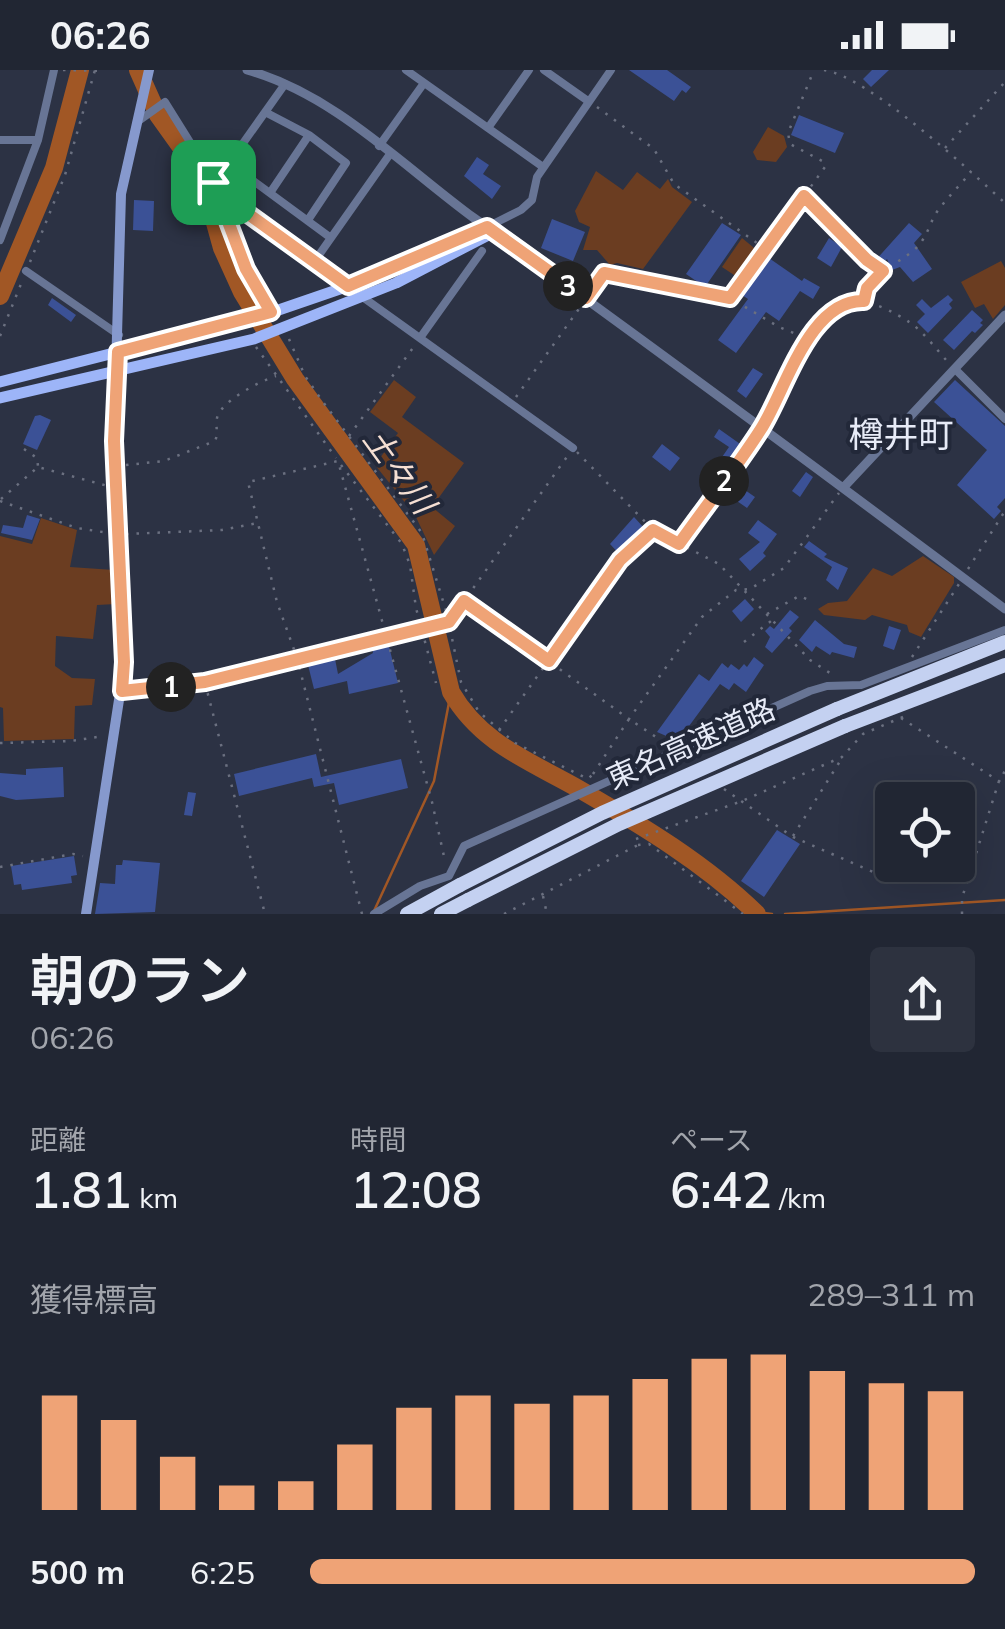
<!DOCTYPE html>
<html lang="ja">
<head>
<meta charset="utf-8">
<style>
	:root { --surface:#212633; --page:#2d323f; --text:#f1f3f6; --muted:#a2a5ac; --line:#3e434e; --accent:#efa376 }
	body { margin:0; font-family:Mulish,"Noto Sans JP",sans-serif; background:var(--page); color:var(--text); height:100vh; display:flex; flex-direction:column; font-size:38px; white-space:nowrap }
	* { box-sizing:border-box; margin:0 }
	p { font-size:32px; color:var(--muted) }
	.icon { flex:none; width:55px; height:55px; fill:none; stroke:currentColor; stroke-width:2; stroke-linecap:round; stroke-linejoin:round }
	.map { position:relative; height:844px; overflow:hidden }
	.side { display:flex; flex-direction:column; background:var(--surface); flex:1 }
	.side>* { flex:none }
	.controls { position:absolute; left:875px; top:712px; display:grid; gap:20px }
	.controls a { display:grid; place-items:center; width:100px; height:100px; border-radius:10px; background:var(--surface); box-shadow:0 10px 40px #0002,0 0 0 2px var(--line); font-size:50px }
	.pin { position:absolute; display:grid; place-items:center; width:85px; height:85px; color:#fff; margin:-42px; border-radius:20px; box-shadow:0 5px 15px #0006 }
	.km { position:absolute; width:50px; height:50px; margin:-25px; border-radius:50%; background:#222; color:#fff; font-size:28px; line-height:50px; text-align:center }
	.round { display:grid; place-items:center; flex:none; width:105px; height:105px; border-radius:10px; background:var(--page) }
	.overview { display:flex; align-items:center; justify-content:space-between; height:170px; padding:0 30px }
	h1 { font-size:55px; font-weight:600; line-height:75px }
	.stats { display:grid; grid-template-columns:repeat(3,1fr); gap:15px; height:170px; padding:10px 30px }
	.stats div { display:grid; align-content:center }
	.stats b { font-size:50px; font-weight:600 }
	.stats small { font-size:28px; font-weight:400 }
	.stats p { font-size:28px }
	.chart { height:280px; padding:20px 30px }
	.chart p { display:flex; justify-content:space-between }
	.chart svg { width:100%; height:180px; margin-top:10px; stroke:var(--accent); stroke-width:6 }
	ul { padding:0 30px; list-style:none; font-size:32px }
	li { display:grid; grid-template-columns:160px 120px 1fr; align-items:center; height:75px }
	li i { height:25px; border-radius:12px; background:var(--accent) }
	.status { display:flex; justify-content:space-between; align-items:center; height:70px; padding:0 50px; background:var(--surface); direction:ltr }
	.status svg { height:28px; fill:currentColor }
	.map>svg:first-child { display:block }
	.green { fill:#6b3d21 }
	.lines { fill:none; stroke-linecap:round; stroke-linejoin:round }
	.stream { stroke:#a15725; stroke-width:2.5 }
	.river { stroke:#a15725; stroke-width:18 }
	.building { fill:#3b5196 }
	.path { stroke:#6b7080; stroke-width:2.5; stroke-dasharray:2.5 8; stroke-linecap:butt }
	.minor { stroke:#687595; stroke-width:8 }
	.tertiary { stroke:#687595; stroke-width:9 }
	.secondary { stroke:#8699cd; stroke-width:10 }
	.primary { stroke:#9db5f8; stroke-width:11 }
	.motorway { stroke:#c4d1f1; stroke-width:14 }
	.motorway-bridge { stroke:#c4d1f1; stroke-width:14 }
	.route-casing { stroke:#fff; stroke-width:20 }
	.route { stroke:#efa376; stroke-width:12 }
	.labels { text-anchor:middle; stroke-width:8; stroke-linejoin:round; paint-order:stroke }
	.street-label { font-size:30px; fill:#e7ebf7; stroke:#222839 }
	.water-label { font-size:32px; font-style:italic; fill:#f5dfd3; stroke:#222839 }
	.quarter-label { font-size:35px; fill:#e7ebf7; stroke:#222839 }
</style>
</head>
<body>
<div class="status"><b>06:26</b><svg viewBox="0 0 49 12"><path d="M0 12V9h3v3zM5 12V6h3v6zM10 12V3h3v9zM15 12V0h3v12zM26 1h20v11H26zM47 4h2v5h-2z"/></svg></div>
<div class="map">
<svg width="1005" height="844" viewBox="0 0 1005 844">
	<rect width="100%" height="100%" fill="#2c3244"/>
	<path class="green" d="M768,57L784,66L787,77L776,92L757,90L753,82Z
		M596,101L623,120L637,102L660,119L668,109L672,117L692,132L643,199L617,193L610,195L597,180H583L590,157L579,152L575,141Z
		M742,168L759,182L740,209L722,197Z
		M1001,191L1005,198V235L993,249L984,234L975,238L961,212Z
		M394,310L416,327L402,347L464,393L432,437L455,456L434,485L415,445L375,395L398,363L370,342Z
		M41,448L77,460L70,497L114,500L116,534L97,535L93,569L56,566L55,596L72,608L95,609L92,635L75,636L74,669L4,671L3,638L0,637V466L32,474Z
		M923,486L954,507V513L921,567L909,562L907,555L872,545L865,550L824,545L818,539L828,533L847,531L873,498L892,506Z"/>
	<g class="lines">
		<path class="stream" d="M374,841L434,711L451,622
			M755,842L772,844
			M785,844L1005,830"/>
		<path class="river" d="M138,0L158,45L183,80L212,142L222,178L242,222L295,309L416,475L451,622C481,674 530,691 579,719C641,755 706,794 757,844
			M0,226L54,98L80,0"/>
	</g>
	<path class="building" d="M629,0H667L691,17L686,23L682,20L674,31Z
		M872,0H889L871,17L863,9Z
		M799,45L844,63L835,83L791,65Z
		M477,87L489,95L483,104L501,116L492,129L464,106Z
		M134,130L154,131L153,161L133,160Z
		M552,149L585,162L573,191L541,178Z
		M722,153L741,165L705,217L686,204Z
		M909,153L922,164L914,173L932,199L913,212L900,197L892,200L887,189L880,197L874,192Z
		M829,168L842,177L831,197L817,188Z
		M766,186L802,211L804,208L820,217L813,229L800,221L779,251L766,242L736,283L718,270L748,229L739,223Z
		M948,225L953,230L949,234L952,238L928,263L917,252L925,244L916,235L922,229L931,238Z
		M52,228L76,245L71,252L48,235Z
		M972,240L983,250L980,253L983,255L975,263L972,261L954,280L943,270Z
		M753,298L763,304L746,328L737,321Z
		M955,310L1005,356V428L997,437L1001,441L994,449L957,415L987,380L934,332Z
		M40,345L51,350L37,380L23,374L35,346Z
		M719,359L743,376L729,397L720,390L729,377L714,367Z
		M662,374L680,388L670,401L652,387Z
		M806,402L813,407L800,427L792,421Z
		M728,415L739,423L742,418L755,427L747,438L724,422Z
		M27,445L40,449L32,470L1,463L3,455L23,458Z
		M634,447L645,459L630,471L620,485L610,474Z
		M758,450L777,464L763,483L766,486L750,501L739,489L760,472L748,463Z
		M809,471L827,484L824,487L848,498L838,520L826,510L832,497L804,477Z
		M745,529L754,539L741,552L732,541Z
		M790,540L799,547L789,558L792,561L772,583L765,577L770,567L765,561L770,556L774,559Z
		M815,550L844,574L857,577L854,588L832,582L830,585L816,576L812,582L799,570Z
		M889,556L901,560L894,580L883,576Z
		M388,572L398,613L349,624L347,611L314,619L308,595L335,589L338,604L373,583L372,576Z
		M754,587L764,595L746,622L734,613L729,620L720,614L678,671L657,662L699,604L709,611L722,593L728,598L731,594L739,600L744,594L747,597Z
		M316,684L321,707L401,689L408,718L339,735L334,713L314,717L312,708L239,726L234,704Z
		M63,697L64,727L16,730L0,726V703L26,705V699Z
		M188,722L196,723L192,746L184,745Z
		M777,760L800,774L764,827L741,811Z
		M74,786L77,805L71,806L72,813L22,820L21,814L14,815L11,796Z
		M123,790L160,793L155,842L95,844L100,813L115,814L116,795H122Z"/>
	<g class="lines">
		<path class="path" d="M63,0L102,1
			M824,0C869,7 969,100 1005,133
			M597,37L654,79L674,114L764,178
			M945,78L1005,12
			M804,126L867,190L881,200
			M219,132L246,199L266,233
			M30,192L65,105L95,0
			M591,221L604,203L730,228L779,257L806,268
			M731,227L825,97L824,92L790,74L788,63L814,0
			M864,229C870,203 895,196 914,180C928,168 929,152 939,139C949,126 961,114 971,102
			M0,266L23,209
			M289,269L305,306L323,332L422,463L447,544L461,612L479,642L515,673L588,709L592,705
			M256,277L336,388
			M516,327L581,236
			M766,350C782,317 815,231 859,231C872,231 898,244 909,252C923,261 936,279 947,291
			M349,366L415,275
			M24,379L37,388L38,396
			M577,382L653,460L719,494L810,590L836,607
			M126,395L164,391L215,371C219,362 215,357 217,348C221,331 260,311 276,306
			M341,395L402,474L410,495L416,538L436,613
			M1,429L38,397L108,416
			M0,431L77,458L109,463
			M126,464L222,460L258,453
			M680,472L757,365
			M968,499L1005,441
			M466,532L629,649L702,547L736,520L750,519L784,498L839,423
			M767,544L799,526L809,530
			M744,572L771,551
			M912,587L959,514
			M205,613L265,844
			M131,620L205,612L449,552L569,384
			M901,648L1005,715
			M499,660L620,490L652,461
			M0,673L71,671L104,666
			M593,704L629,649L668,675
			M724,719L793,767L887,808L967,811
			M793,766L842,688
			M636,769L742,731L842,687L863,664L905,646
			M638,775L649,774L743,844
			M0,797L73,784L83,786
			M543,826L547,844
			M362,844L297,588L277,532L248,412L338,391L432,732L445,791
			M504,844L638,775
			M962,844V828L999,711L1005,701"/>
		<path class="minor" d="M406,0L543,97
			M544,0L588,31
			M285,14L229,93L331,168
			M265,42L309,65L346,93L308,150
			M137,52L165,32L223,125L348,216
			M488,58L529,0
			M0,70H38
			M379,76L424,13
			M270,123L309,65
			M487,157L521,140L532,130L537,107L611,0
			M0,170L38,70L54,0
			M314,192L390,84
			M26,201L119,265
			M364,228L573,378
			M420,268L482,181
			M955,299L1005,349
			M374,844L420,816L449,806L464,776L810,621L827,616L861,615L1005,560"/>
		<path class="tertiary" d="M247,0C334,24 403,96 474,148C653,277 829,407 1005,539
			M843,418L1005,245"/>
		<path class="secondary" d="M86,844L125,591L114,371L121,124L149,0"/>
		<path class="primary" d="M0,312L267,244L366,210L487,157
			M0,328L254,269L396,213L494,162"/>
		<path class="motorway" d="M460,815L602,743L837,639
			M468,830L619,754L845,656"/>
		<path class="motorway-bridge" d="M837,639L1005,572
			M845,656L1005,595
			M407,844L460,815
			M441,844L468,830"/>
	</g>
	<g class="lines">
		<g class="route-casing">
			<path id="route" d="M213,112L222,125L348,216L487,157L586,228L604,203L730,228L804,126L867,190L883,201L867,218L864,231C809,229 785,322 761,359C736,398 706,436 679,474L653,460L620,490L549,591L464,531L449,552L205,612L122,621L124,592L114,371L118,282L271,242L246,199Z"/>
		</g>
		<use href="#route" class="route"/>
	</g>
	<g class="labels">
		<g class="street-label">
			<text transform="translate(691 674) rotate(-24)" y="10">東名高速道路</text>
		</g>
		<g class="water-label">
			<text transform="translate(399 401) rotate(54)" y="11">土々川</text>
		</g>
		<g class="quarter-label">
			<text x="901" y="377">樽井町</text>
		</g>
	</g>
</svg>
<div class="controls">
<a><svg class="icon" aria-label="locate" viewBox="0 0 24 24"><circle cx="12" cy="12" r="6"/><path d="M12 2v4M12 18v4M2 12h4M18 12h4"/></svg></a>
</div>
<div class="pin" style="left:213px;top:112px;background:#1e9e55"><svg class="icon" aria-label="arrive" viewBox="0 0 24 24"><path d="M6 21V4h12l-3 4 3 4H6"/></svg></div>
<b class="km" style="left:171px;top:617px">1</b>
<b class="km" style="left:724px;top:411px">2</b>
<b class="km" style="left:568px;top:216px">3</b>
</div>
<section class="side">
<div class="overview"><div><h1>朝のラン</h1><p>06:26</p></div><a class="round"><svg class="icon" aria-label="share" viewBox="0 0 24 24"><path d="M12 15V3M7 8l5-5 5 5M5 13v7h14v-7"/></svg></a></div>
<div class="stats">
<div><p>距離</p><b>1.81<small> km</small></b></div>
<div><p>時間</p><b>12:08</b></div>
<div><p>ペース</p><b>6:42<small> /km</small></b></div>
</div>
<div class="chart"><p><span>獲得標高</span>289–311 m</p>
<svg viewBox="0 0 160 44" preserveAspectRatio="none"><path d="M5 44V16M15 44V22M25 44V31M35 44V38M45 44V37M55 44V28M65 44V19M75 44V16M85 44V18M95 44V16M105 44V12M115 44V7M125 44V6M135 44V10M145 44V13M155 44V15"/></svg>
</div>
<ul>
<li><b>500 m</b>6:25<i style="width:100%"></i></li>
</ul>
</section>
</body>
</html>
